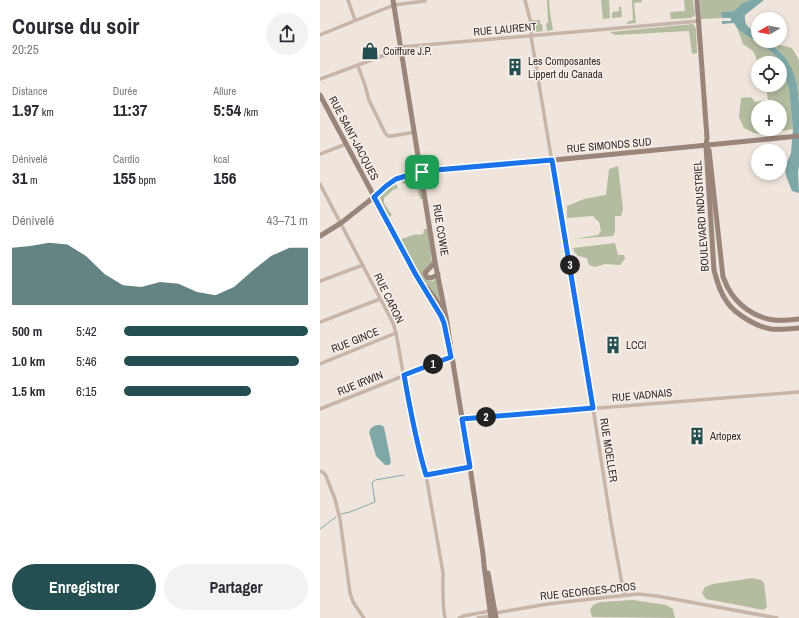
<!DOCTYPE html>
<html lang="fr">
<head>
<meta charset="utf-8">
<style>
	:root { --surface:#fff; --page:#f2f2f3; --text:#2b2b33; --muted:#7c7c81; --accent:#234f50 }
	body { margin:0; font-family:"Archivo Narrow",sans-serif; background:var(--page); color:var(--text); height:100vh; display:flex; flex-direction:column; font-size:15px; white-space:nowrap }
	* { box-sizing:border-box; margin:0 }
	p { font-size:13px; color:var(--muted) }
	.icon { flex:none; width:22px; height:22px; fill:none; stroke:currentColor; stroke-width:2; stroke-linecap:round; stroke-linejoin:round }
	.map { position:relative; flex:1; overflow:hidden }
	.sheet { display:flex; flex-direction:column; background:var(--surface); width:320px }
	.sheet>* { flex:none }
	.needle { width:26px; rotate:260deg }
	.controls { position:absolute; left:431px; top:12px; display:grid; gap:8px }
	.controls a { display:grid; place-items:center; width:36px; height:36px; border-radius:50%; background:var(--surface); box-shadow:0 2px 6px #0003; font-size:20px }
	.pin { position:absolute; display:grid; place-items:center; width:34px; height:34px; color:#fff; margin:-17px; border-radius:8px; box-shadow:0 2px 6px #0006 }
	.km { position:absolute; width:20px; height:20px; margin:-10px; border-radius:50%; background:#222; color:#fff; font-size:11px; line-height:20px; text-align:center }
	.round { display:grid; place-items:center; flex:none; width:42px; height:42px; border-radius:21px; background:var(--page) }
	.headline { display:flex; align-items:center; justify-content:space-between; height:68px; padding:0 12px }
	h1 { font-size:22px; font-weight:700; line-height:30px }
	.metrics { display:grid; grid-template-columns:repeat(3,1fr); gap:6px; height:68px; padding:4px 12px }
	.metrics div { display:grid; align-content:center }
	.metrics b { font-size:17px; font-weight:700 }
	.metrics small { font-size:11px; font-weight:400 }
	.metrics p { font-size:11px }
	.chart { height:112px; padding:8px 12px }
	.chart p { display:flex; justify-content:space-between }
	.chart svg { width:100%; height:72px; margin-top:4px; fill:var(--accent); opacity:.7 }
	.primary-button { display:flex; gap:8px; margin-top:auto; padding:8px 12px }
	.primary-button a { flex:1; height:46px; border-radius:24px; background:var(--accent); color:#fff; font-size:16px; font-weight:700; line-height:46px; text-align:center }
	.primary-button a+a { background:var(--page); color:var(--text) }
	ul { padding:0 12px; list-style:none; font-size:13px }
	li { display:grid; grid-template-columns:64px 48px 1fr; align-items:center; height:30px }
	li i { height:10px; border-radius:5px; background:var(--accent) }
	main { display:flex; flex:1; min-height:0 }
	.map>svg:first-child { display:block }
	.green { fill:#b3bc9e; fill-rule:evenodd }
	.water { fill:#7ea8a8 }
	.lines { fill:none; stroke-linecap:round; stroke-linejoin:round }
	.stream { stroke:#7ea8a8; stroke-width:1 }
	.street { stroke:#c5b5aa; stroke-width:3.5 }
	.secondary { stroke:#99857b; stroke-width:5 }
	.route-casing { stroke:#fff; stroke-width:8 }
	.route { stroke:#1a73e8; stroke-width:5 }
	.labels { text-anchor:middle; stroke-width:3; stroke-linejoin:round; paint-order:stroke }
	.street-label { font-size:11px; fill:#342b28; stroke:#f7efe8 }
	.poi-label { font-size:11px; fill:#342b28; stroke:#f7efe8; text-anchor:start }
</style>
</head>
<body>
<main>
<section class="sheet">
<div class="headline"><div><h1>Course du soir</h1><p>20:25</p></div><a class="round"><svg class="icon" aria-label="share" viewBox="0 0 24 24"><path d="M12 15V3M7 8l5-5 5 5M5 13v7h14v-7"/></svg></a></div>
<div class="metrics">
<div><p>Distance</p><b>1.97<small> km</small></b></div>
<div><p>Durée</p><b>11:37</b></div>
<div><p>Allure</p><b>5:54<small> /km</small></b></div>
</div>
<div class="metrics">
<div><p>Dénivelé</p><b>31<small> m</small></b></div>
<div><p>Cardio</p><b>155<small> bpm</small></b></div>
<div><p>kcal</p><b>156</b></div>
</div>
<div class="chart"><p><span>Dénivelé</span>43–71 m</p>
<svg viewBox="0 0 160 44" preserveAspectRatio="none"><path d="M0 44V9L10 8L20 6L30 7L40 14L50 25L60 32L70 33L80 30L90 31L100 36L110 38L120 33L130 23L140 14L150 9L160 9V44z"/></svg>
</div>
<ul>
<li><b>500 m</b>5:42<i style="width:100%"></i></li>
<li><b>1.0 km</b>5:46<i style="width:95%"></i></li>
<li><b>1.5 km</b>6:15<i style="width:69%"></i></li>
</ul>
<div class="primary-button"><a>Enregistrer</a><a>Partager</a></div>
</section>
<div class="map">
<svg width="479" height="618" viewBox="0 0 479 618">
	<rect width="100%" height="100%" fill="#efe5dc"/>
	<path class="green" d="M227,0H229L230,12L233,30L227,31L226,23H228Z
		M281,0H289L290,18L283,19Z
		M312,0H322V2L314,3L316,23L307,24V22L313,20Z
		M364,0H373L375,14L374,16L371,18L351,19L350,12L365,11Z
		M380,0H431L422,3L414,11L401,12L402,18L381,19Z
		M301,6L302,17L292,18V12L299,11V7Z
		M212,20H220V24H222L223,31L217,32L214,29Z
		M373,24L375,27L376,29L377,53L372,54L369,31L295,35L290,32Z
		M417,28L428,37L448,49L461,61L469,90L473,129L445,134L434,133L424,128L419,117L421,98L431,97L435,102L448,100L446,85H460V63H438V76H436L435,69L437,60L433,51L423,44ZM438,107H460V129H438Z
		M452,43L472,48L479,60V103L477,84L465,57Z
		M298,166L303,209L301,216H295V232L293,236L253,239L278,235L281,231L279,222L273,216L247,218V206L264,199L286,195L289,169Z
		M94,178L99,180L103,199H100V196H99L96,184C91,181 88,182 83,184L82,181Z
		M76,184L78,188L73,190L64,198V203L72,215L69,217L60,198C63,192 70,188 76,184Z
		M104,229H108L112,263C106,268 98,274 108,281H113L116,279L121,300H120C102,283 92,260 81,239L96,234L98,235L103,234Z
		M295,243L298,255H304L305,259L300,265L285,264L275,267L269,265L267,258L258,256L254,251L253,248Z
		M432,578L441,580L444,583L447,607L444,610L386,599L382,593L385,587L393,584Z
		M313,600L346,605L353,609L355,618L272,617L270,610L273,605L280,602Z"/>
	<path class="water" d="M431,0H444L425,15C424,27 430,28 438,34V41H449L465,57L472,69L477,84L479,103V166L478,172L479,193L472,191L466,176L465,167L471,153L473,129L469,90L461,61L448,49L424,34L417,28L414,23L402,24V21H411V18H402L401,12L414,11L422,3Z
		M56,425H61L64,427L71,462L69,465H65L56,456L49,432L51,428Z"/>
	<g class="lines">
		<path class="stream" d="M21,514L30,512L55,502L52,483L55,480L84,475
			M0,529L16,517"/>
		<path class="street" d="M28,0L35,20
			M205,0L212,27L211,36L273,408L291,523L304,595
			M0,35L74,5L105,1
			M38,66L45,85L49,100L65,133L68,136H72L95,132
			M0,79L76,51L81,47L379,21
			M0,154L26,144
			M0,184L73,323L76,333L91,417L100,457L106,475L123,573C123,588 122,603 125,618
			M0,281L43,265
			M0,322L60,299
			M0,364L76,333
			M0,409L131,357
			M142,419L479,392
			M0,471L4,473L6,476L15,499L20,519L30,593L33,602L44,618
			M106,475L150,467
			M139,618L143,616L170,611L172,612
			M158,618L171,616L175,613L228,604L271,599L318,594L337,596L457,618"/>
		<path class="secondary" d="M73,0L115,262L127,322L134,369L150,467L163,554L164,565L171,618
			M377,0L387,138L386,146L394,270C397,281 400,293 407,302C415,314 437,327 451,329C460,330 470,329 479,328
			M0,95L96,275L121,316L124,323L126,337
			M389,150L403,277C405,280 406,285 408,288C417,305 435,318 454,320C462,321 471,320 479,319
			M0,236L21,223L54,197L66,185L76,179L86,175L116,170L193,164L479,136
			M115,262C112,266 108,269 105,273L106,276L108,278C113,278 115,277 118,274
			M107,288L117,301L124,313
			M168,573L176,618"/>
	</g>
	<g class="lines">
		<g class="route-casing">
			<path id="route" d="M232,160L273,408L142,419L150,467L106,475C96,442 90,409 84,375L131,357L124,323L121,316L96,275L54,197L66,186L76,179L86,176L116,170Z"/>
		</g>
		<use href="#route" class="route"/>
	</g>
	<defs>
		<g id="shop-bare" transform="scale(1.38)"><path d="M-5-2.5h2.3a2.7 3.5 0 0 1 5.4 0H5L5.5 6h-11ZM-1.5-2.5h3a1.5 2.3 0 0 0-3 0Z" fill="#234f50" stroke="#f7efe8" stroke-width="2.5" paint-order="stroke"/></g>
		<g id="building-bare" transform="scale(1.38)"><path d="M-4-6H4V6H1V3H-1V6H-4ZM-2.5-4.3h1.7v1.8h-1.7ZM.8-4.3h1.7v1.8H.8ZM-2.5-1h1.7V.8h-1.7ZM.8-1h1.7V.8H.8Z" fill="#234f50" stroke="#f7efe8" stroke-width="2.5" paint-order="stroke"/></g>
	</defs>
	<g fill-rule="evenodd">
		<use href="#shop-bare" x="50" y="51"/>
		<use href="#building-bare" x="195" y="67"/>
		<use href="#building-bare" x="293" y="345"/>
		<use href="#building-bare" x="377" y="436"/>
	</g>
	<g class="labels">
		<g class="street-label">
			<text transform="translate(185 29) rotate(-5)" y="4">RUE LAURENT</text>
			<text transform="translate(34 138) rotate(62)" y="4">RUE SAINT-JACQUES</text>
			<text transform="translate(289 145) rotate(-5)" y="4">RUE SIMONDS SUD</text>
			<text transform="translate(381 216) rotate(-94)" y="4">BOULEVARD INDUSTRIEL</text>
			<text transform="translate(121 230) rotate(81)" y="4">RUE COWIE</text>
			<text transform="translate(69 298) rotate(64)" y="4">RUE CARON</text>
			<text transform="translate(35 340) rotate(-22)" y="4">RUE GINCE</text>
			<text transform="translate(40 383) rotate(-22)" y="4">RUE IRWIN</text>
			<text transform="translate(322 395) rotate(-5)" y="4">RUE VADNAIS</text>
			<text transform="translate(289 450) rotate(81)" y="4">RUE MOELLER</text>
			<text transform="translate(268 591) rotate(-6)" y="4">RUE GEORGES-CROS</text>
		</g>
		<g class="poi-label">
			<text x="63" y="55">Coiffure J.P.</text>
			<text x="208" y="65">Les Composantes<tspan x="208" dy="13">Lippert du Canada</tspan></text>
			<text x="306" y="349">LCCI</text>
			<text x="390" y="440">Artopex</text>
		</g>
	</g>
</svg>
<div class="controls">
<a><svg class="needle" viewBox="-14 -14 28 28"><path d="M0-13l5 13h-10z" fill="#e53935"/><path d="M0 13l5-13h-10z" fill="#7c7c81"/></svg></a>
<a><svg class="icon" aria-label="locate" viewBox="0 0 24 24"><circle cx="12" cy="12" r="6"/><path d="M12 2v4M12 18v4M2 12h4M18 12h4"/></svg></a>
<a>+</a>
<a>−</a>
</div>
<div class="pin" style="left:102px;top:172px;background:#1e9e55"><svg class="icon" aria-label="arrive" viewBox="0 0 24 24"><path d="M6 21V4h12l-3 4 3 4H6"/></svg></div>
<b class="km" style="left:113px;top:364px">1</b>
<b class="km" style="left:166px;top:417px">2</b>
<b class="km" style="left:250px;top:265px">3</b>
</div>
</main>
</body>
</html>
